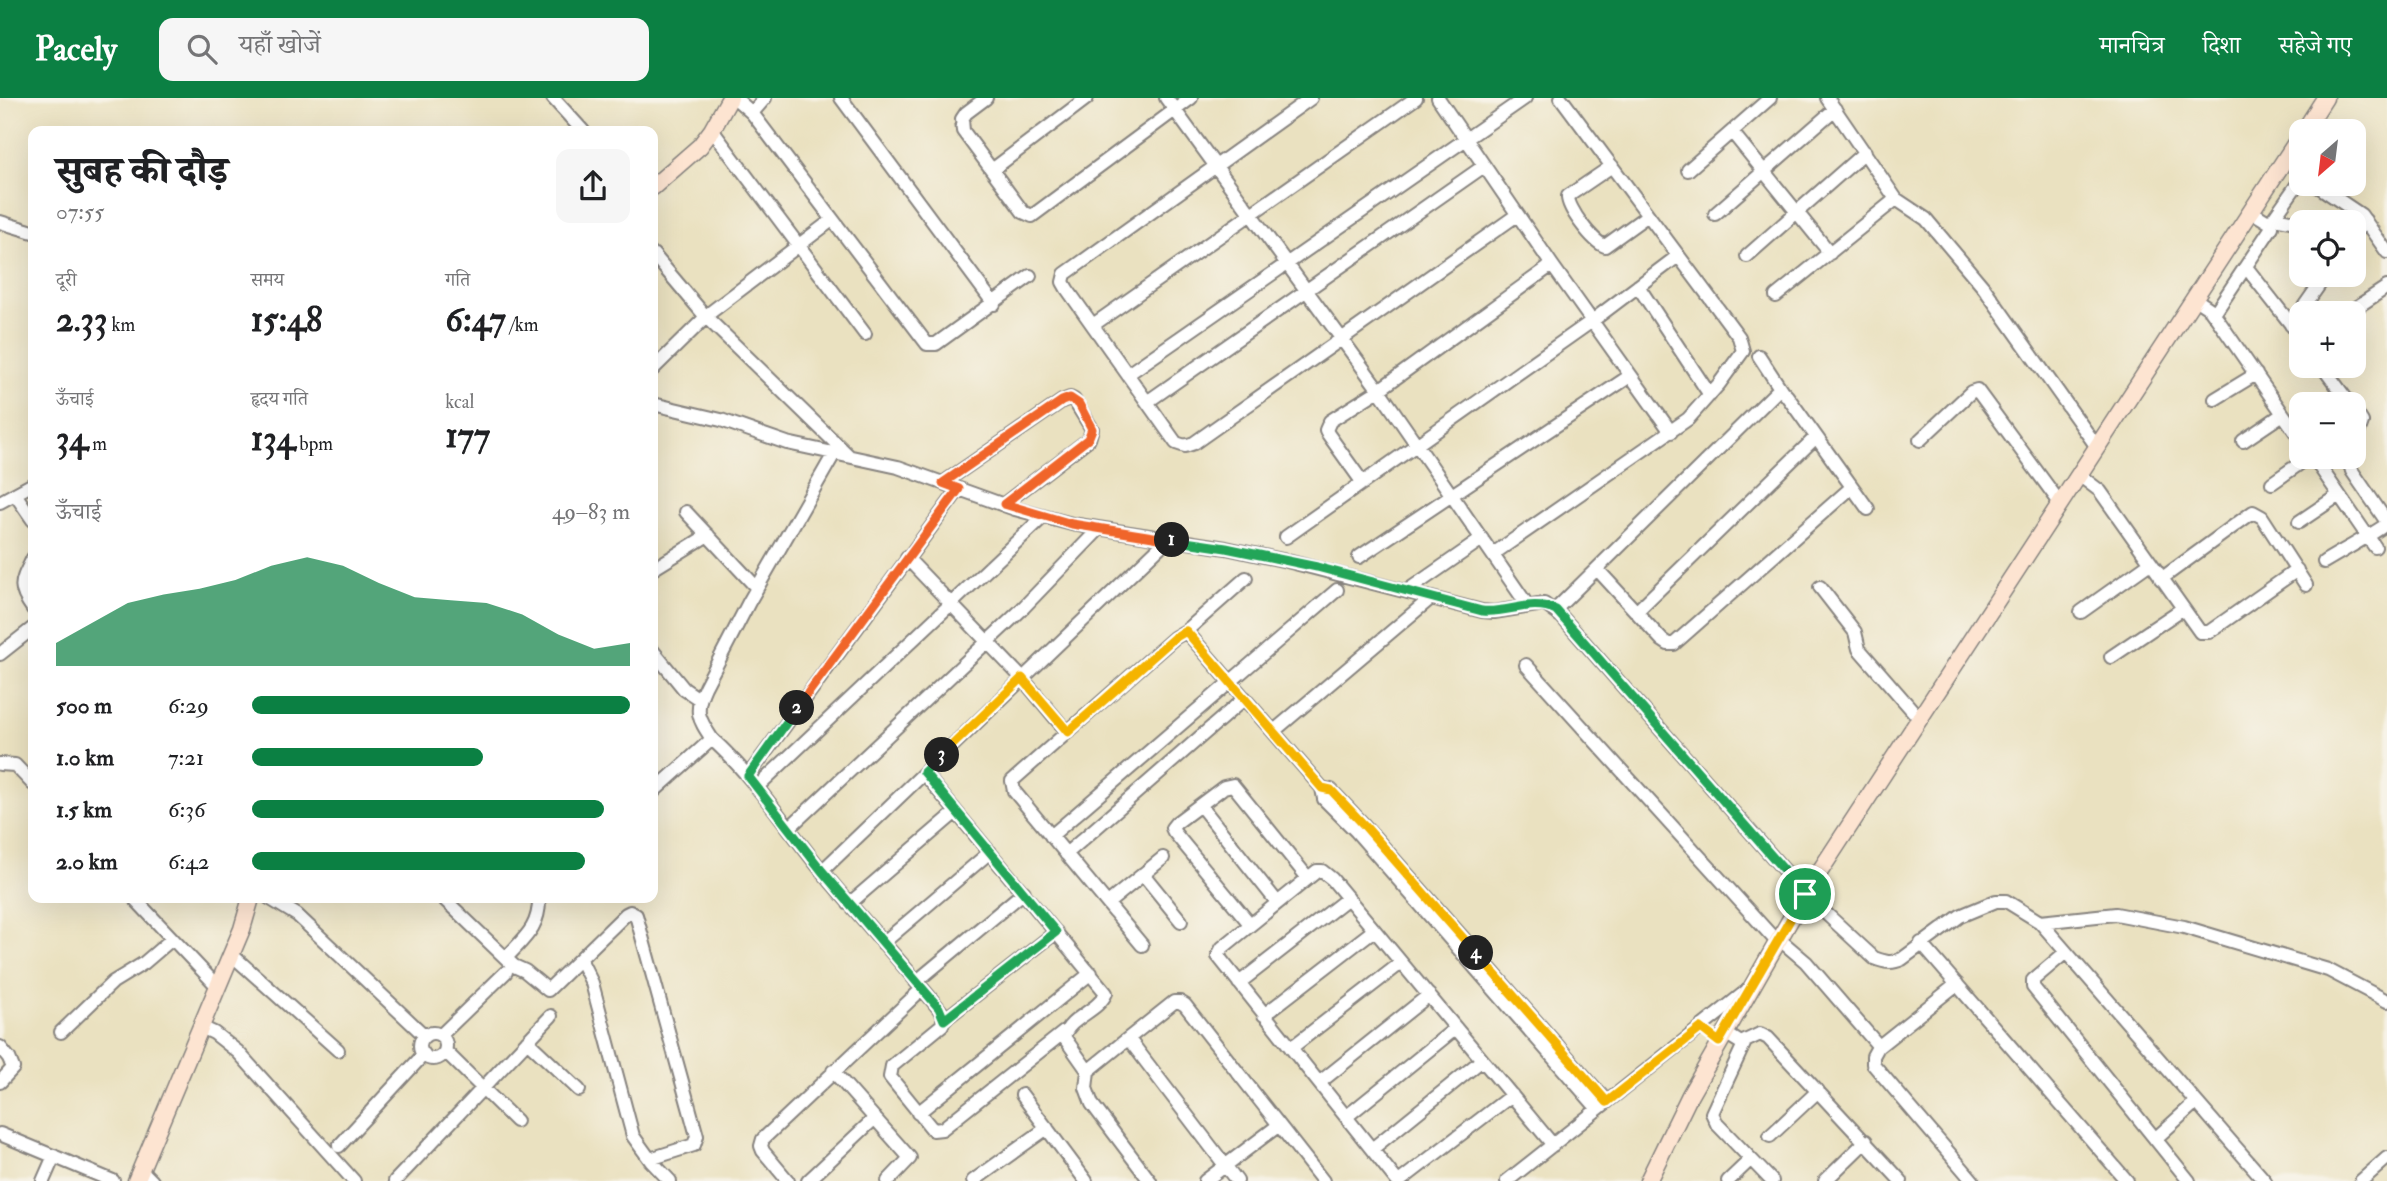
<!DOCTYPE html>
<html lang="hi">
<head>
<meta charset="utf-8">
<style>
	:root { --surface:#fff; --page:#f6f6f6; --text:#202124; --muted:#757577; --accent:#0b8043 }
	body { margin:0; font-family:"IM FELL Double Pica","Noto Serif Devanagari",serif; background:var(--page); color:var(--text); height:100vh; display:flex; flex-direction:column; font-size:26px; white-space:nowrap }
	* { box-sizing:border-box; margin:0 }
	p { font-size:23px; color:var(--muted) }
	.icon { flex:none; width:38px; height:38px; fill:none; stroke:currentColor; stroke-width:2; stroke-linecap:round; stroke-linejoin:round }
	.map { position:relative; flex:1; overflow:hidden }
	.panel { position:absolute; left:28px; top:28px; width:630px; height:777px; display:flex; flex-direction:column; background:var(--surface); border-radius:14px; box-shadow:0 7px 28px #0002 }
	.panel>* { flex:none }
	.needle { width:46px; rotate:208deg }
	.controls { position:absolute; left:2289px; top:21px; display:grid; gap:14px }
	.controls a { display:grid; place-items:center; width:77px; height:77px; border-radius:14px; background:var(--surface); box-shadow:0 7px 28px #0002; font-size:35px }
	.pin { position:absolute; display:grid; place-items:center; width:60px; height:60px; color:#fff; margin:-30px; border:4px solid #fff; border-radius:50%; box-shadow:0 2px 7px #0007 }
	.km { position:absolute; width:35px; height:35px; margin:-18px; border-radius:50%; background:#222; color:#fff; font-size:19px; line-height:35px; text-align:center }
	.round { display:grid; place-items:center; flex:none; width:74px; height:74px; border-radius:14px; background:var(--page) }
	.headline { display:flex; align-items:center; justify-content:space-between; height:119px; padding:0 28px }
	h1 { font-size:38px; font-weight:800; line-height:52px }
	.figures { display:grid; grid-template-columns:repeat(3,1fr); gap:10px; height:119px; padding:7px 28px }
	.figures div { display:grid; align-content:center }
	.figures b { font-size:35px; font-weight:800 }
	.figures small { font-size:19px; font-weight:400 }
	.figures p { font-size:19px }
	.chart { height:196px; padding:14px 28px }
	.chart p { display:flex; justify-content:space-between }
	.chart svg { width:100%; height:126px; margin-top:7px; fill:var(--accent); opacity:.7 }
	ul { padding:0 28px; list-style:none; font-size:23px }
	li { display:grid; grid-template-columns:112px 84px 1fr; align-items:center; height:52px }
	li i { height:18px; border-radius:9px; background:var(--accent) }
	header { display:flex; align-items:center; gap:42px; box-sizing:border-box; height:98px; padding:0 35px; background:var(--accent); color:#fff }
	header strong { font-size:33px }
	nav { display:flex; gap:38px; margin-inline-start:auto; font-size:24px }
	.search { width:490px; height:63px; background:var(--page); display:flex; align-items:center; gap:18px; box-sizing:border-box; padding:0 24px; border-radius:14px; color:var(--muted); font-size:26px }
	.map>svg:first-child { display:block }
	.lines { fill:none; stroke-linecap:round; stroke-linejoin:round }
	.street-casing { stroke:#86827e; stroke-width:16 }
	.secondary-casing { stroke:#86827e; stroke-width:19 }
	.street { stroke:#fff; stroke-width:12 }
	.secondary { stroke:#fde4d1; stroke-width:16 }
	.split-1-casing { stroke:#fff; stroke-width:14 }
	.split-2-casing { stroke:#fff; stroke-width:14 }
	.split-3-casing { stroke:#fff; stroke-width:14 }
	.split-4-casing { stroke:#fff; stroke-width:14 }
	.split-5-casing { stroke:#fff; stroke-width:14 }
	.split-1 { stroke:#22a559; stroke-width:9 }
	.split-2 { stroke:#f0652b; stroke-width:9 }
	.split-3 { stroke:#22a559; stroke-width:9 }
	.split-4 { stroke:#f5b400; stroke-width:9 }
	.split-5 { stroke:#f5b400; stroke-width:9 }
</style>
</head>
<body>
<header>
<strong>Pacely</strong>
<div class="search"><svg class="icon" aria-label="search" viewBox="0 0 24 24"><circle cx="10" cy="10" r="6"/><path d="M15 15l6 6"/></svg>यहाँ खोजें</div>
<nav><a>मानचित्र</a><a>दिशा</a><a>सहेजे गए</a></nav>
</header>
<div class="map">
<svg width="2387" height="1083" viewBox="0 0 2387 1083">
	<rect width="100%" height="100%" fill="#f7f3e8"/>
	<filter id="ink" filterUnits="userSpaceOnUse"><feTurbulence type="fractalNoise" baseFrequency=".0143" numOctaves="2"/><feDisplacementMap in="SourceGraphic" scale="14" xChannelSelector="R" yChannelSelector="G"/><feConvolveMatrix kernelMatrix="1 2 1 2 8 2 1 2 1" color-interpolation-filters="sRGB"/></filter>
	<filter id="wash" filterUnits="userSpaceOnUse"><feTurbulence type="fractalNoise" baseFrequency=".00686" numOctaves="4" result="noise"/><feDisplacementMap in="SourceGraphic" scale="28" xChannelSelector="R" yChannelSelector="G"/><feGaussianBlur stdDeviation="1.57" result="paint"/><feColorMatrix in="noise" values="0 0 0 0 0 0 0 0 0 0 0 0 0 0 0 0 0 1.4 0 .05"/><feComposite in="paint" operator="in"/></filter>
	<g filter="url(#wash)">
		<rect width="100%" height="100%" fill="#eae1c0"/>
	</g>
	<g filter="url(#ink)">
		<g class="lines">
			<g class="street-casing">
				<path id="street" d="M553,0L583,33
					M735,0L752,15L927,246H936L1030,178
					M841,0L994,206
					M986,0L966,15L962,21L963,33L1023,114L1032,118L1191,0
					M1166,0L1379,292L1528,508
					M1311,0L1065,176L1063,184L1067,191L1176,345L1185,348L1194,345L1517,117
					M1438,0L1552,167L1671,334
					M1827,0L1896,101L1926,121L1984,190L2097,349
					M752,15L765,0
					M712,32L865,236
					M1732,34L1830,155
					M1612,68L1568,98C1567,110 1593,144 1605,148L1648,117
					M992,72L1087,0
					M1688,72L1770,0
					M2315,86L2361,117L2387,154
					M1715,116L1835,11
					M2274,120L2301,125
					M0,124L33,134
					M2270,125L2301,81
					M2354,137L2365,122
					M653,156L706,219L848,357
					M1747,158L1865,54
					M2246,169L2301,239
					M1638,188L1710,297
					M1776,198L1896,101
					M2195,201L2210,211L2218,222L2301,342
					M2348,215L2387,189
					M2214,216L2272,129L2270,125L2252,114
					M1093,227L1416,0
					M2291,227L2326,177
					M1759,258L1782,293
					M2322,268L2350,306
					M653,271L711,214L832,122
					M1128,276L1525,0
					M2215,301L2256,276
					M1147,304L1484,68
					M653,306L721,322L787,345L898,369L1015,411L1072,426L1226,450L1287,463L1482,513L1494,514L1544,506L1562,519L1805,796L1874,860C1885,864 1891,866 1902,861L1960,818L1996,803H2006L2040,824L2116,816L2184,829L2328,872L2387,903
					M2354,311L2362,324L2354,346
					M1920,342L1971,294L1977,292L2060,405
					M2243,343L2283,316
					M2313,359L2375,449
					M2348,359L2352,373L2387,424
					M2079,377L2100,393L2200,534H2209L2297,472
					M943,385L1062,303L1070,300L1074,302L1092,331L1089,341L1004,406
					M1363,385L1328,336L1326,332L1330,323L1379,292L1552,167
					M2272,385L2309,359
					M15,396L33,422
					M0,404L33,386
					M686,414L757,490
					M2299,424L2339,397
					M1286,439L1592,223L1678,158
					M1493,456L1688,321L1719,286L1743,253L1739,239L1561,0
					M1359,459L1630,278
					M33,460C22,483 16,488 33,511
					M907,460L1022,580L1067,634
					M2324,464C2335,457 2384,430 2387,425
					M653,471L708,437
					M1597,471L1662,542L1668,546H1674L1852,389
					M2161,481L2253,414L2262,419L2306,487
					M1820,489L1855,534L1859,551L1919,620
					M1407,493L1482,441
					M1555,512L1777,293H1782L1787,298L1868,411
					M1636,514L1816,339
					M2081,514L2150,465
					M1186,533L1246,480
					M653,553L684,591L699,601
					M0,556L33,530
					M2111,559L2182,511
					M1526,567L1777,844
					M1274,633L1431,500
					M712,641C698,620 694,613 705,589L749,504L835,354
					M0,666L15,667L33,686
					M924,675L1106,895C1098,914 1069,919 1064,939L1088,973L1086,990L1092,1006L1150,1083
					M748,678L959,391
					M757,689L1043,419
					M1322,690L1331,692L1364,727L1607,1004
					M653,694L712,641C755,680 786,729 822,773C862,822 906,868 944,917L942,927L892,968L890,979L933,1032L942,1031L1064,934
					M1200,707L1277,804
					M789,730L1020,513L1099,431
					M1051,738L1337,492
					M1066,756L1245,600
					M822,773L1168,441
					M1143,776L1181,823
					M134,800L218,889
					M269,800L297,817L425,938
					M443,800L514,868L525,873L548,892L626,816L630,814L636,817L697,1038L694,1047L650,1061
					M1108,805L1163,760
					M849,806L956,714
					M2040,824L2265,1083
					M1250,826L1174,734L1172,730L1176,725L1224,689L1233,687L1308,780
					M1779,841L1806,864L1876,945L1878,949L1873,958V966L1973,1083
					M883,845L990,754
					M1921,845L2127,1083
					M1142,847L1014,693L1012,683L1174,540L1186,533L1322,690L1324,701L1356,733L1598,1011
					M2066,854L2033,882V889L2189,1083
					M232,857L338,952
					M506,860C524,840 540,829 539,800
					M580,861L592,885L633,1038L651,1063L670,1083
					M916,884L1024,794
					M1239,885L1348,800
					M1264,917L1374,832
					M944,922L1056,834
					M201,929L214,935L238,954L354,1083
					M61,934L113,884L144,865L172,841
					M1725,935L1741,945L1760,936L1768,940L1901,1083
					M420 948a13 13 0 1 1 26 0a13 13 0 1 1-26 0Z
					M441,937L506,874
					M527,943L579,992
					M1125,943L1174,904H1180L1185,907L1323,1083
					M1745,944L1712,1015L1717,1026L1772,1083
					M0,949L9,960L13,970L0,984
					M1878,949L1957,886
					M1291,950L1401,865
					M445,953L516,1023
					M833,973L910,1060L888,1083
					M1088,973L1125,943L1131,944L1237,1083
					M1319,985L1429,897
					M1022,997L1086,1083
					M918,1015L1091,875
					M1346,1019L1456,930
					M0,1036L113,1083
					M1770,1038L1818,993
					M2155,1041L2196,1004
					M339,1048L424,956
					M1372,1051L1482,962
					M141,1072L152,1083
					M43,1083L54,1058
					M395,1083L551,918
					M788,1083L763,1053L761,1048L763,1041L922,891
					M808,1083L875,1020
					M973,1083L1047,1030
					M1205,1083L1279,1027
					M1397,1083L1218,858L1222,850L1317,773H1322L1332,781L1553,1047
					M1400,1083L1512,997
					M1507,1083L1748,892
					M1728,1083L1751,1061
					M1825,1083L1866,1043
					M2361,1083L2387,1060"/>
			</g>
			<g class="secondary-casing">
				<path id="secondary" d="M2304,33L2325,0
					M653,89L700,48L712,32L730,0
					M136,1083L242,831L251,800
					M1648,1083L1690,997L1805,796L2301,37"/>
			</g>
			<use href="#street" class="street"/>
			<use href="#secondary" class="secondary"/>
		</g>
	</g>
	<g class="lines" filter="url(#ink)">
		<g class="split-1-casing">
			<path id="split-1" d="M1172,442L1226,450L1317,469L1482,513C1507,516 1532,500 1556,512L1805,796"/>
		</g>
		<g class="split-2-casing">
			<path id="split-2" d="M797,610L959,391L943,385L1062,303L1070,300L1079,306L1092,331L1088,341L1004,406L1072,426L1172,442"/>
		</g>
		<g class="split-3-casing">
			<path id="split-3" d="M797,610L748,678L822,773L939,910L944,922L1056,834L924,674L942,657"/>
		</g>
		<g class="split-4-casing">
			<path id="split-4" d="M942,657L1022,580L1068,634L1174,540L1186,533L1322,690L1331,692L1364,727L1476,855"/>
		</g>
		<g class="split-5-casing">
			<path id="split-5" d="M1476,855L1607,1004L1701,930L1719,944L1805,796"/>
		</g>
		<use href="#split-1" class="split-1"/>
		<use href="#split-2" class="split-2"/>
		<use href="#split-3" class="split-3"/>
		<use href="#split-4" class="split-4"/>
		<use href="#split-5" class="split-5"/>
	</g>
</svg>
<div class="controls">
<a><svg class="needle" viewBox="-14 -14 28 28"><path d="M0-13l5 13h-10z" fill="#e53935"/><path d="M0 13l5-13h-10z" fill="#757577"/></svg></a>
<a><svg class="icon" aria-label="locate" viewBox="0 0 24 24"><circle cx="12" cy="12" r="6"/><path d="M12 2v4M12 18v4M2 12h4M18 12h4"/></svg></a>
<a>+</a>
<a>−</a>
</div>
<div class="pin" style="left:1805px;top:796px;background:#1e9e55"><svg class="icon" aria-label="arrive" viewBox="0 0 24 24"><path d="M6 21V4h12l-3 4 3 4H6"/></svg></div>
<b class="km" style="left:1172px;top:442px">1</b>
<b class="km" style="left:797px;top:610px">2</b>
<b class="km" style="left:942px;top:657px">3</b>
<b class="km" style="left:1476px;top:855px">4</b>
<section class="panel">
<div class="headline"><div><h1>सुबह की दौड़</h1><p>07:55</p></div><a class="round"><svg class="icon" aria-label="share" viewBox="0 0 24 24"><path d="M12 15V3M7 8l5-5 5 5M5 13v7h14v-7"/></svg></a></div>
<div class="figures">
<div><p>दूरी</p><b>2.33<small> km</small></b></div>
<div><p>समय</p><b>15:48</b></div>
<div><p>गति</p><b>6:47<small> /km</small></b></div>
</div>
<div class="figures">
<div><p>ऊँचाई</p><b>34<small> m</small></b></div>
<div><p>हृदय गति</p><b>134<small> bpm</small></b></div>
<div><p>kcal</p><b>177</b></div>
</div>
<div class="chart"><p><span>ऊँचाई</span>49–83 m</p>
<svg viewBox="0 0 160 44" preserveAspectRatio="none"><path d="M0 44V36L10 29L20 22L30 19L40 17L50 14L60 9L70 6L80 9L90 15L100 20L110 21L120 22L130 26L140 33L150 38L160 36V44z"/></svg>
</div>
<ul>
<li><b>500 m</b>6:29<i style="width:100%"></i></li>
<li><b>1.0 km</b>7:21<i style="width:61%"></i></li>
<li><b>1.5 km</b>6:36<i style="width:93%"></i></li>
<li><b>2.0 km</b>6:42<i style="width:88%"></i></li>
</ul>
</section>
</div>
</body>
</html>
